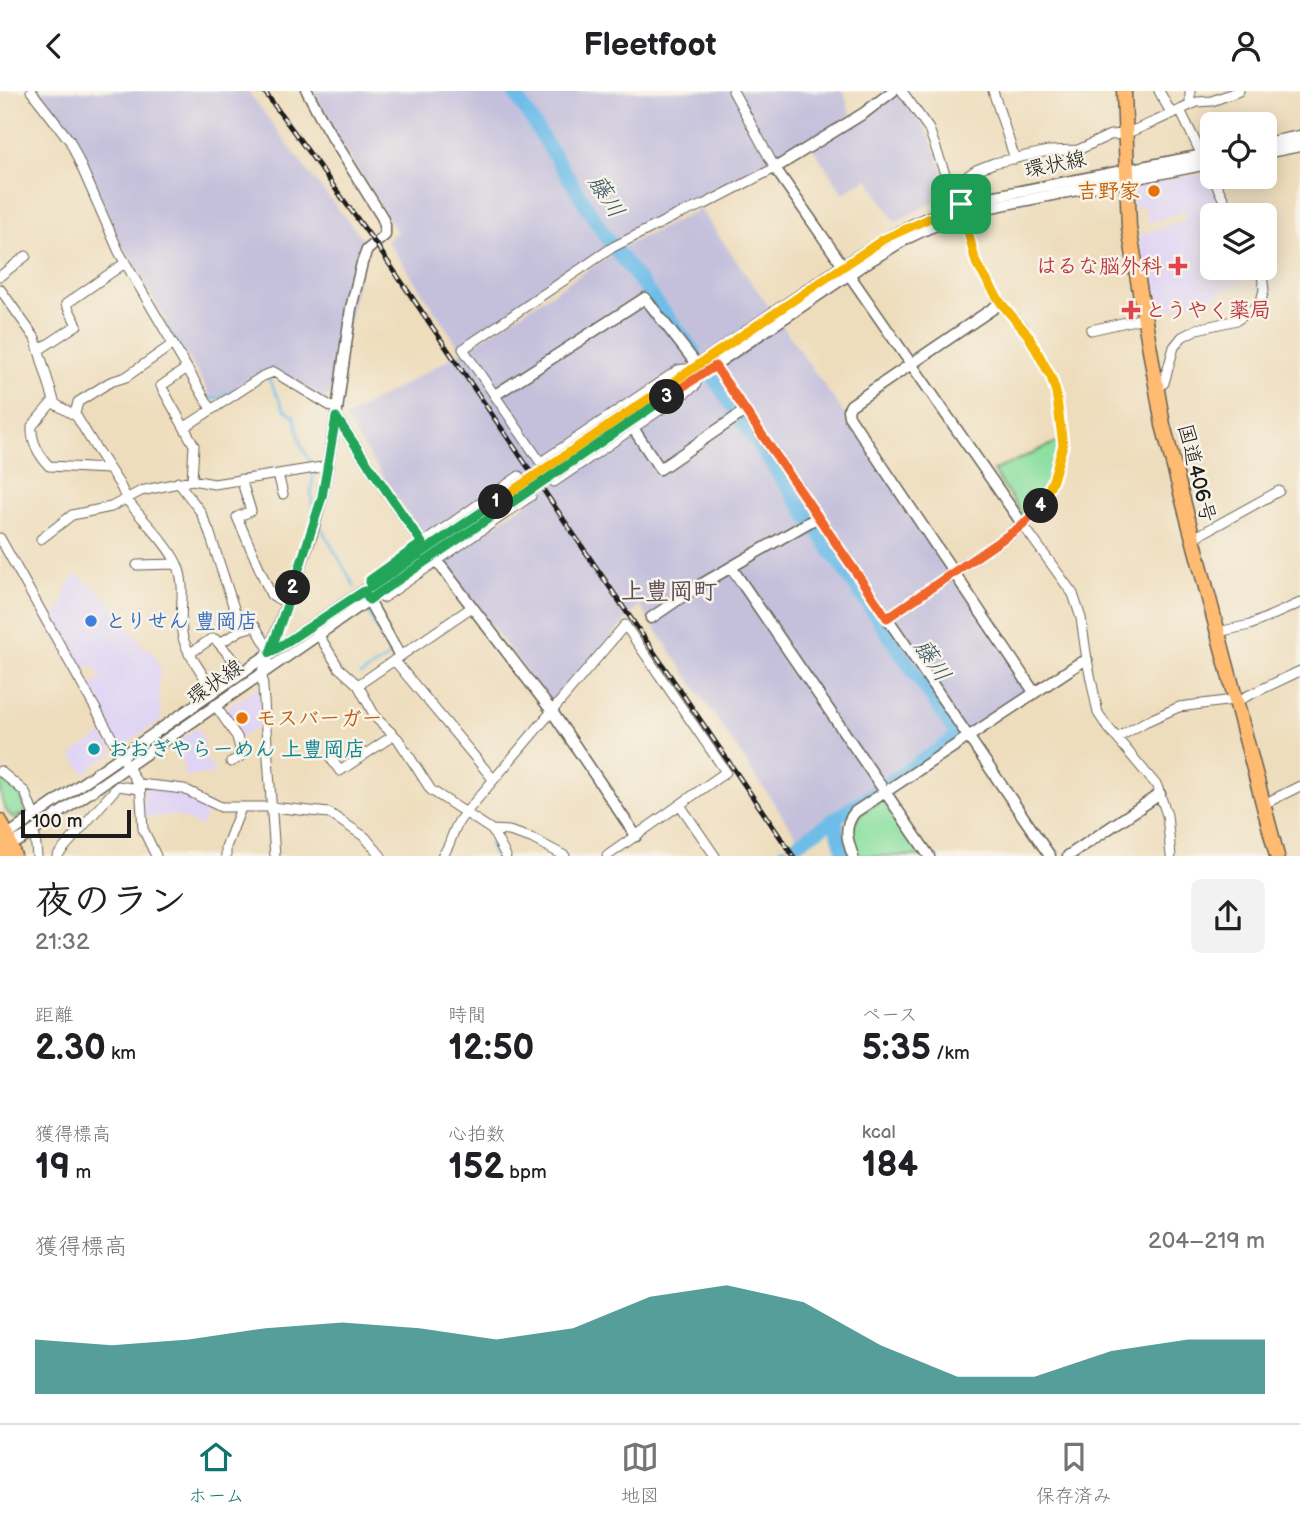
<!DOCTYPE html>
<html lang="ja">
<head>
<meta charset="utf-8">
<style>
	:root { --surface:#fff; --page:#f2f2f2; --text:#202124; --muted:#757577; --line:#e0e0e0; --accent:#0f766e }
	body { margin:0; font-family:"Balsamiq Sans","Klee One",sans-serif; background:var(--page); color:var(--text); height:100vh; display:flex; flex-direction:column; font-size:26px; white-space:nowrap }
	* { box-sizing:border-box; margin:0 }
	p { font-size:23px; color:var(--muted) }
	.icon { flex:none; width:38px; height:38px; fill:none; stroke:currentColor; stroke-width:2; stroke-linecap:round; stroke-linejoin:round }
	.map { position:relative; height:765px; overflow:hidden }
	.panel { display:flex; flex-direction:column; background:var(--surface); flex:1 }
	.panel>* { flex:none }
	.buttons { position:absolute; left:1200px; top:21px; display:grid; gap:14px }
	.buttons a { display:grid; place-items:center; width:77px; height:77px; border-radius:10px; background:var(--surface); box-shadow:0 4px 18px #0003; font-size:35px }
	.scale { position:absolute; left:21px; bottom:18px; width:110px; box-sizing:border-box; padding-left:7px; border:4px solid #1c1c1c; border-top:0; font-size:19px; line-height:24px; white-space:nowrap; color:#1c1c1c; -webkit-text-stroke:5px #f7f3e8; paint-order:stroke }
	.pin { position:absolute; display:grid; place-items:center; width:60px; height:60px; color:#fff; margin:-30px; border-radius:14px; box-shadow:0 4px 10px #0006 }
	.km { position:absolute; width:35px; height:35px; margin:-18px; border-radius:50%; background:#222; color:#fff; font-size:19px; line-height:35px; text-align:center }
	.round { display:grid; place-items:center; flex:none; width:74px; height:74px; border-radius:10px; background:var(--page) }
	.summary { display:flex; align-items:center; justify-content:space-between; height:119px; padding:0 35px }
	h1 { font-size:38px; font-weight:800; line-height:52px }
	.figures { display:grid; grid-template-columns:repeat(3,1fr); gap:10px; height:119px; padding:7px 35px }
	.figures div { display:grid; align-content:center }
	.figures b { font-size:35px; font-weight:800 }
	.figures small { font-size:19px; font-weight:400 }
	.figures p { font-size:19px }
	.chart { height:196px; padding:14px 35px }
	.chart p { display:flex; justify-content:space-between }
	.chart svg { width:100%; height:126px; margin-top:7px; fill:var(--accent); opacity:.7 }
	header { display:flex; justify-content:space-between; align-items:center; height:91px; padding:0 35px; background:var(--surface); font-size:32px; font-weight:800 }
	.tab-bar { display:flex; justify-content:space-around; align-items:center; height:98px; border-top:2px solid var(--line); background:var(--surface); font-size:19px; color:var(--muted) }
	.tab-bar a { display:grid; justify-items:center; gap:4px }
	.tab-bar .on { color:var(--accent) }
	.map>svg:first-child { display:block }
	.built { fill:#e0d4f4 }
	.industrial { fill:#c4c0db }
	.green { fill:#8de0a2; stroke:#547e5f; stroke-width:2 }
	.lines { fill:none; stroke-linecap:round; stroke-linejoin:round }
	.stream { stroke:#6ebde8; stroke-width:2.5 }
	.river { stroke:#6ebde8; stroke-width:14 }
	.minor-casing { stroke:#666054; stroke-width:11 }
	.tertiary-casing { stroke:#666054; stroke-width:13 }
	.primary-casing { stroke:#666054; stroke-width:17 }
	.trunk-casing { stroke:#666054; stroke-width:17 }
	.minor { stroke:#fff; stroke-width:9 }
	.tertiary { stroke:#fff; stroke-width:10 }
	.primary { stroke:#febb71; stroke-width:14 }
	.trunk { stroke:#febb71; stroke-width:14 }
	.rail-casing { stroke:#1c1c1c; stroke-width:5 }
	.rail { stroke:#f7f3e8; stroke-width:2.5; stroke-dasharray:8; stroke-linecap:butt }
	.tertiary-bridge-casing { stroke:#666054; stroke-width:13; stroke-linecap:butt }
	.tertiary-bridge { stroke:#fff; stroke-width:10 }
	.split-1-casing { stroke:#fff; stroke-width:14 }
	.split-2-casing { stroke:#fff; stroke-width:14 }
	.split-3-casing { stroke:#fff; stroke-width:14 }
	.split-4-casing { stroke:#fff; stroke-width:14 }
	.split-5-casing { stroke:#fff; stroke-width:14 }
	.split-1 { stroke:#f5b400; stroke-width:9 }
	.split-2 { stroke:#22a559; stroke-width:9 }
	.split-3 { stroke:#22a559; stroke-width:9 }
	.split-4 { stroke:#f0652b; stroke-width:9 }
	.split-5 { stroke:#f5b400; stroke-width:9 }
	.food-dot { fill:#e8710a; stroke:#f7f3e8; stroke-width:2.5 }
	.health-dot { fill:#e0444e; stroke:#f7f3e8; stroke-width:2.5 }
	.shop-dot { fill:#3f7fe0; stroke:#f7f3e8; stroke-width:2.5 }
	.culture-dot { fill:#0f9aa8; stroke:#f7f3e8; stroke-width:2.5 }
	.labels { text-anchor:middle; stroke-width:5; stroke-linejoin:round; paint-order:stroke }
	.street-label { font-size:21px; fill:#1c1c1c; stroke:#f7f3e8 }
	.food-label { font-size:21px; font-weight:bold; fill:#c56008; stroke:#f7f3e8; text-anchor:end }
	.health-label { font-size:21px; font-weight:bold; fill:#be3a42; stroke:#f7f3e8; text-anchor:end }
	.shop-label { font-size:21px; font-weight:bold; fill:#366cbe; stroke:#f7f3e8; text-anchor:start }
	.culture-label { font-size:21px; font-weight:bold; fill:#0d838f; stroke:#f7f3e8; text-anchor:start }
	.water-label { font-size:23px; font-style:italic; fill:#395463; stroke:#f7f3e8 }
	.quarter-label { font-size:24px; font-weight:bold; fill:#5e4d5a; stroke:#f7f3e8 }
</style>
</head>
<body>
<header><svg class="icon" aria-label="back" viewBox="0 0 24 24"><path d="M15 5l-7 7 7 7"/></svg>Fleetfoot<svg class="icon" aria-label="person" viewBox="0 0 24 24"><circle cx="12" cy="8" r="4"/><path d="M4 21q1-7 8-7t8 7"/></svg></header>
<div class="map">
<svg width="1300" height="765" viewBox="0 0 1300 765">
	<rect width="100%" height="100%" fill="#f7f3e8"/>
	<filter id="ink" filterUnits="userSpaceOnUse"><feTurbulence type="fractalNoise" baseFrequency=".0143" numOctaves="2"/><feDisplacementMap in="SourceGraphic" scale="14" xChannelSelector="R" yChannelSelector="G"/><feConvolveMatrix kernelMatrix="1 2 1 2 8 2 1 2 1" color-interpolation-filters="sRGB"/></filter>
	<filter id="wash" filterUnits="userSpaceOnUse"><feTurbulence type="fractalNoise" baseFrequency=".00686" numOctaves="4" result="noise"/><feDisplacementMap in="SourceGraphic" scale="28" xChannelSelector="R" yChannelSelector="G"/><feGaussianBlur stdDeviation="1.57" result="paint"/><feColorMatrix in="noise" values="0 0 0 0 0 0 0 0 0 0 0 0 0 0 0 0 0 1.4 0 .05"/><feComposite in="paint" operator="in"/></filter>
	<g filter="url(#wash)">
		<rect width="100%" height="100%" fill="#eeddbc"/>
		<path class="built" d="M1208,82L1226,124H1213V177H1233L1241,191L1215,205L1148,224L1143,182L1145,180L1137,145L1187,128L1184,120L1148,132L1145,115L1133,117L1132,103L1139,95Z
			M77,483L113,512L144,556L152,560L157,569L161,582L158,588L161,629L119,658L85,598L102,587L93,573L77,582L50,535L63,514L66,497Z
			M259,595L263,634L239,646L223,619Z
			M197,637L203,647L207,669L216,683L184,685L181,648Z
			M104,643L114,661L85,682L72,665L79,658Z
			M143,696L170,697L211,714L201,736L176,724L143,726Z"/>
		<path class="industrial" d="M38,0H248L312,86L366,152L364,155L336,299L324,308L277,279H265L213,309L118,147L76,48Z
			M313,0H844L851,26L704,111L614,152L459,256L387,149L397,141L335,43Z
			M896,4H900L928,42L952,102L895,131L868,87L843,102L813,58Z
			M700,118L843,321L1028,596L1027,602L952,646L799,749L639,514L552,615L442,470L535,407L520,382L423,445L344,327L465,259L619,158Z"/>
		<path class="green" d="M1059,350C1060,371 1044,414 1027,425L1023,424L993,380Z
			M0,685L21,705L26,722L14,727C0,718 0,701 0,685Z
			M880,710L887,712L923,765H858C847,732 853,728 880,710Z"/>
		<g class="lines">
			<path class="stream" d="M165,231L181,258
				M268,287L284,318L294,325L301,353L314,380L311,401L313,420
				M209,306L210,308L219,307L237,297
				M319,433L355,496
				M361,584L387,567L389,561L368,521
				M494,748L490,754L494,765"/>
			<path class="river" d="M513,0L610,152L695,261
				M714,288L735,319
				M742,330L955,641L953,649L797,753
				M836,727L837,739L845,765
				M784,762L785,765"/>
		</g>
	</g>
	<g filter="url(#ink)">
		<g class="lines">
			<g class="minor-casing">
				<path id="minor" d="M31,0L70,50L119,161L211,318
					M902,0L929,38L945,83L957,101L976,172L1001,212L1023,236L1051,286L1056,301L1063,354L1047,405L1036,423L1023,434L1073,503L1081,527L1087,569L1098,622L1106,634L1157,695L1167,724L1171,765
					M993,0L1015,68
					M1159,0L1171,22
					M1190,0V14
					M1180,19L1231,124
					M953,95L976,79L994,72L1048,60L1078,59L1110,44L1125,43L1156,30L1197,11L1212,10L1239,0
					M0,185L26,165
					M0,198L35,247L55,313L76,325
					M1091,239L1144,227
					M173,253L126,286L110,291L78,311L75,323C89,347 103,369 118,391C122,397 124,404 128,410C143,430 166,450 177,473C188,498 177,522 183,547C189,569 206,582 212,603
					M39,259L77,234L66,213L125,172
					M187,277L161,295L194,354L192,389
					M698,285L695,295L554,391L463,258L613,156L677,124L705,113L775,77L733,0
					M1156,297L1164,292L1174,256L1182,246L1197,238L1237,229L1260,213L1264,199L1261,177
					M54,309L32,335C31,350 39,364 49,375L108,378
					M185,336L263,285L274,281L337,319
					M541,371L678,279L684,278L688,281
					M278,383L328,375
					M241,388L251,420L237,426L271,504L288,513
					M178,391L200,420L209,440L241,539
					M0,447L136,690L140,693L184,698L221,716H272L329,722L365,746L381,765
					M41,448L72,424L111,416L141,400L192,389L214,393L278,383L283,403
					M1192,448L1279,400
					M137,474L177,473
					M370,497V489L519,385L531,405L383,507L378,503
					M315,538L339,577L358,594L376,627L398,648L431,699L492,739L509,740L531,747L565,765
					M1218,541L1250,534L1300,512
					M220,552L241,539L255,535L267,555L273,554
					M189,563L211,548H215L244,581
					M394,569L493,688
					M262,582L275,765
					M358,594L472,516
					M215,614L237,646L242,665L231,671
					M1117,647L1145,631L1179,616L1241,608L1300,580
					M332,669L340,680L394,644
					M0,680L25,701L35,727
					M140,693L143,738L156,765
					M1264,713L1300,695
					M680,714L715,765
					M492,739L506,765
					M32,741L35,746L37,765
					M57,765L118,695L139,698
					M226,765V756L241,717
					M442,765C452,754 451,739 462,726L625,534L726,681L607,765"/>
			</g>
			<g class="tertiary-casing">
				<path id="tertiary" d="M1265,52L1300,45
					M1265,62L1300,55
					M1001,212L851,314L848,319L849,325L1034,601
					M712,271L1050,765
					M495,304L645,207L701,279
					M629,321C685,283 740,244 797,206C854,167 911,126 980,108L1213,62
					M336,326L422,452
					M633,329L860,176L906,148L929,137L982,118L1213,72
					M633,337L660,378L745,320
					M437,470L551,619L636,745
					M731,476L929,765
					M365,503L400,565
					M651,527L695,497L818,426
					M887,527L1023,434L775,77L864,22L893,0
					M262,582L311,445L322,406L336,326L351,217L362,172L367,159L385,144V134L382,126L326,36L307,0
					M2,748L270,562L445,446
					M6,756L25,746L450,453
					M853,765C847,749 843,735 855,721L1078,573L1087,569
					M1068,765L1160,703"/>
			</g>
			<g class="primary-casing">
				<path id="primary" d="M7,745L14,765"/>
			</g>
			<g class="trunk-casing">
				<path id="trunk" d="M1124,0L1129,137L1163,334L1277,765
					M0,730L7,745
					M0,754L5,765"/>
			</g>
			<use href="#minor" class="minor"/>
			<use href="#tertiary" class="tertiary"/>
			<use href="#primary" class="primary"/>
			<use href="#trunk" class="trunk"/>
			<g class="rail-casing">
				<path id="rail" d="M264,0L375,152L793,765"/>
			</g>
			<use href="#rail" class="rail"/>
			<g class="tertiary-bridge-casing">
				<path id="tertiary-bridge" d="M445,446L629,321
					M450,453L633,329"/>
			</g>
			<use href="#tertiary-bridge" class="tertiary-bridge"/>
		</g>
	</g>
	<g class="lines" filter="url(#ink)">
		<g class="split-1-casing">
			<path id="split-1" d="M496,411L884,148L961,113"/>
		</g>
		<g class="split-2-casing">
			<path id="split-2" d="M293,497L322,406L336,326L422,452L370,489V497L496,411"/>
		</g>
		<g class="split-3-casing">
			<path id="split-3" d="M293,497L270,562L364,500L369,509L667,306"/>
		</g>
		<g class="split-4-casing">
			<path id="split-4" d="M667,306L715,275L887,527L1023,434L1041,415"/>
		</g>
		<g class="split-5-casing">
			<path id="split-5" d="M961,113L976,172L1001,212L1028,244L1051,286L1056,301L1063,354L1053,389L1041,415"/>
		</g>
		<use href="#split-1" class="split-1"/>
		<use href="#split-2" class="split-2"/>
		<use href="#split-3" class="split-3"/>
		<use href="#split-4" class="split-4"/>
		<use href="#split-5" class="split-5"/>
	</g>
	<g class="food-dot">
		<circle cx="1154" cy="100" r="7"/>
		<circle cx="242" cy="627" r="7"/>
	</g>
	<g class="health-dot">
		<path d="M1174.5 164.5h7v7h7v7h-7v7h-7v-7h-7v-7h7z"/>
		<path d="M1127.5 208.5h7v7h7v7h-7v7h-7v-7h-7v-7h7z"/>
	</g>
	<circle class="shop-dot" cx="91" cy="530" r="7"/>
	<circle class="culture-dot" cx="94" cy="658" r="7"/>
	<g class="labels">
		<g class="street-label">
			<text transform="translate(1055 73) rotate(-12)" y="7">環状線</text>
			<text transform="translate(1197 382) rotate(76)" y="7">国道406号</text>
			<text transform="translate(215 591) rotate(-35)" y="7">環状線</text>
		</g>
		<g class="food-label">
			<text x="1140" y="107">吉野家</text>
			<text x="256" y="634" text-anchor="start">モスバーガー</text>
		</g>
		<g class="health-label">
			<text x="1162" y="182">はるな脳外科</text>
			<text x="1145" y="226" text-anchor="start">とうやく薬局</text>
		</g>
		<g class="shop-label">
			<text x="105" y="537">とりせん 豊岡店</text>
		</g>
		<g class="culture-label">
			<text x="108" y="665">おおぎやらーめん 上豊岡店</text>
		</g>
		<g class="water-label">
			<text transform="translate(607 105) rotate(58)" y="8">藤川</text>
			<text transform="translate(933 569) rotate(56)" y="8">藤川</text>
		</g>
		<g class="quarter-label">
			<text x="669" y="508">上豊岡町</text>
		</g>
	</g>
</svg>
<div class="buttons">
<a><svg class="icon" aria-label="locate" viewBox="0 0 24 24"><circle cx="12" cy="12" r="6"/><path d="M12 2v4M12 18v4M2 12h4M18 12h4"/></svg></a>
<a><svg class="icon" aria-label="layers" viewBox="0 0 24 24"><path d="M12 4l9 5-9 5-9-5zM3 14l9 5 9-5"/></svg></a>
</div>
<div class="scale">100 m</div>
<div class="pin" style="left:961px;top:113px;background:#1e9e55"><svg class="icon" aria-label="arrive" viewBox="0 0 24 24"><path d="M6 21V4h12l-3 4 3 4H6"/></svg></div>
<b class="km" style="left:496px;top:411px">1</b>
<b class="km" style="left:293px;top:497px">2</b>
<b class="km" style="left:667px;top:306px">3</b>
<b class="km" style="left:1041px;top:415px">4</b>
</div>
<section class="panel">
<div class="summary"><div><h1>夜のラン</h1><p>21:32</p></div><a class="round"><svg class="icon" aria-label="share" viewBox="0 0 24 24"><path d="M12 15V3M7 8l5-5 5 5M5 13v7h14v-7"/></svg></a></div>
<div class="figures">
<div><p>距離</p><b>2.30<small> km</small></b></div>
<div><p>時間</p><b>12:50</b></div>
<div><p>ペース</p><b>5:35<small> /km</small></b></div>
</div>
<div class="figures">
<div><p>獲得標高</p><b>19<small> m</small></b></div>
<div><p>心拍数</p><b>152<small> bpm</small></b></div>
<div><p>kcal</p><b>184</b></div>
</div>
<div class="chart"><p><span>獲得標高</span>204–219 m</p>
<svg viewBox="0 0 160 44" preserveAspectRatio="none"><path d="M0 44V25L10 27L20 25L30 21L40 19L50 21L60 25L70 21L80 10L90 6L100 12L110 27L120 38L130 38L140 29L150 25L160 25V44z"/></svg>
</div>
</section>
<nav class="tab-bar">
<a class="on"><svg class="icon" aria-label="home" viewBox="0 0 24 24"><path d="M3 11l9-7 9 7M6 9v11h12V9"/></svg>ホーム</a>
<a><svg class="icon" aria-label="map" viewBox="0 0 24 24"><path d="M3 6l6-2 6 2 6-2v14l-6 2-6-2-6 2zM9 4v14M15 6v14"/></svg>地図</a>
<a><svg class="icon" aria-label="saved" viewBox="0 0 24 24"><path d="M7 4h10v16l-5-4-5 4z"/></svg>保存済み</a>
</nav>
</body>
</html>
